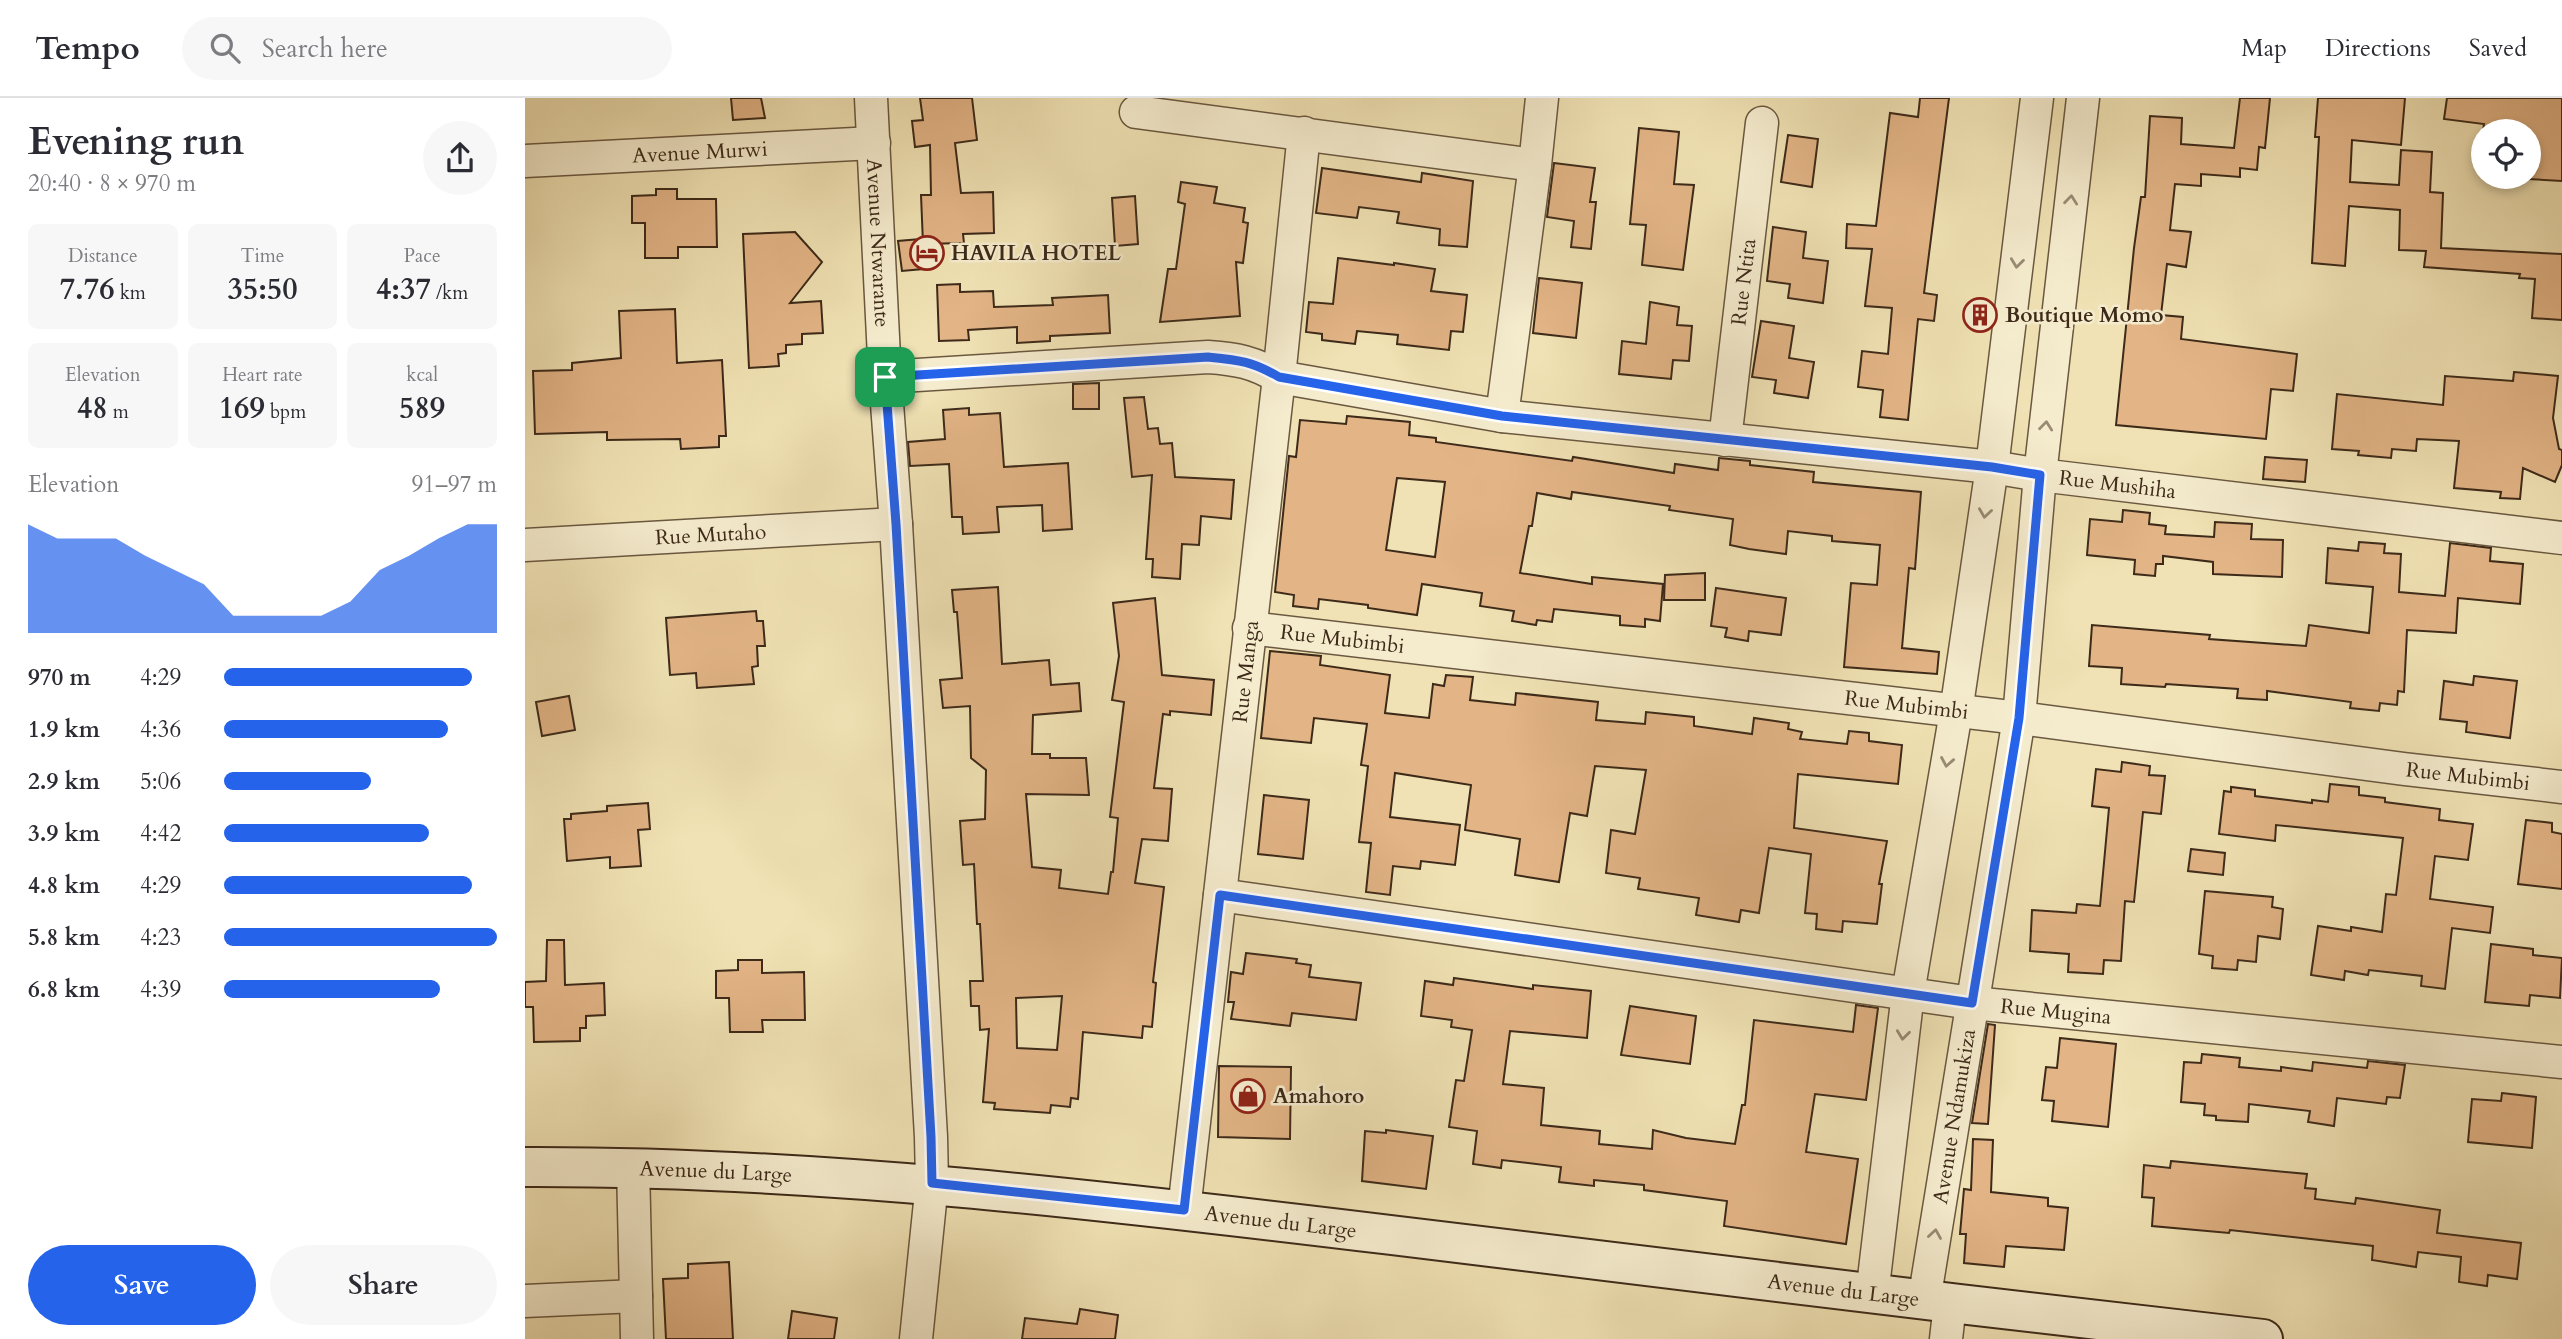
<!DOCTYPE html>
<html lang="en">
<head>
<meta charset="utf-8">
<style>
	:root { --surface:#fff; --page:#f7f7f7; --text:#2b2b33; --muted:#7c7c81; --line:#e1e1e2; --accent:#2563eb }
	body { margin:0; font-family:Cardo,serif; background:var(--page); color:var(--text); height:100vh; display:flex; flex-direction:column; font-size:26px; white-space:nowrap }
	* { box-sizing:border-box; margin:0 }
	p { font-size:23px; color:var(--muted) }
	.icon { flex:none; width:38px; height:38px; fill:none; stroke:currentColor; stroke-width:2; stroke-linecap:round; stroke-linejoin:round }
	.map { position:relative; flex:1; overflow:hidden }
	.panel { display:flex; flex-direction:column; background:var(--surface); width:525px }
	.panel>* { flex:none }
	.buttons { position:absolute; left:1946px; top:21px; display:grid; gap:14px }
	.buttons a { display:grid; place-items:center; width:70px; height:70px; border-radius:50%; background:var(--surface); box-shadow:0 4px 10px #0003; font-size:35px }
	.pin { position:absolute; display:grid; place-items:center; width:60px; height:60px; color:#fff; margin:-30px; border-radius:14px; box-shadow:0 4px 10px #0006 }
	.round { display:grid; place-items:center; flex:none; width:74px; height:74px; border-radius:37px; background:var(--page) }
	.headline { display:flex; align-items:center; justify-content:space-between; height:119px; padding:0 28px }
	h1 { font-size:38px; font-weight:600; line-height:52px }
	.figures { display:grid; grid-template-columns:repeat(3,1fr); gap:10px; height:119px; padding:7px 28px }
	.figures div { display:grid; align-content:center; border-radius:10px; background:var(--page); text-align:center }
	.figures b { font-size:30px; font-weight:600 }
	.figures small { font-size:19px; font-weight:400 }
	.figures p { font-size:19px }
	.chart { height:196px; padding:14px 28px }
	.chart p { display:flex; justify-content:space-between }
	.chart svg { width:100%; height:126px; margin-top:7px; fill:var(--accent); opacity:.7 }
	.primary-button { display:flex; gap:14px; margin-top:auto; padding:14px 28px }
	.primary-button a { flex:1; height:80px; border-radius:42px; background:var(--accent); color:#fff; font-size:28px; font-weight:600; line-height:80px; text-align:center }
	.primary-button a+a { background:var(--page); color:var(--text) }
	ul { padding:0 28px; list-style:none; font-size:23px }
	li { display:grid; grid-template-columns:112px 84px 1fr; align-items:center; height:52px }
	li i { height:18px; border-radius:9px; background:var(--accent) }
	header { display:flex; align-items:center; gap:42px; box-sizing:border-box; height:98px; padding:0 35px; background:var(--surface); border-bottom:2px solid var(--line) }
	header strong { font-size:33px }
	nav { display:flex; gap:38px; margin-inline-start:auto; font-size:24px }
	.search { width:490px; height:63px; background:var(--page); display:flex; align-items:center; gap:18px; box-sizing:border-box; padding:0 24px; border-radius:38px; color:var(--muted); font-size:26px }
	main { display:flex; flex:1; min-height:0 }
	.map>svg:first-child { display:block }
	.building { fill:#e2b486; stroke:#3d2a19; stroke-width:2; fill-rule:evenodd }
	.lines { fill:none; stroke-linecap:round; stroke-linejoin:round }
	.street-casing { stroke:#6a5840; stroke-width:35 }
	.secondary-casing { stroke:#3d2a19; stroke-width:42 }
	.street { stroke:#f5ecce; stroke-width:32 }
	.secondary { stroke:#f5ecce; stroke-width:38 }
	.oneway { stroke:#998b74 }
	.route-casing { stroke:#fff; stroke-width:14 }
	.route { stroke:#2563eb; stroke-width:9 }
	.labels { text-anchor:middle; stroke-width:5; stroke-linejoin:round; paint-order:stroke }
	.street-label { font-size:21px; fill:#3d2a19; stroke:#f5ecce }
	.poi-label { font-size:21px; font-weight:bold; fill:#3d2a19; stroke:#f5ecce; text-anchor:start }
</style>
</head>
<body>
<header>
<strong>Tempo</strong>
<div class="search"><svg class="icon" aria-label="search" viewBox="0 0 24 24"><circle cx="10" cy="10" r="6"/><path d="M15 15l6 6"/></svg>Search here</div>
<nav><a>Map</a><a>Directions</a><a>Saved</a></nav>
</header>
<main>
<section class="panel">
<div class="headline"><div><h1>Evening run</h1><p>20:40 · 8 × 970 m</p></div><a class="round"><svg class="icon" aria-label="share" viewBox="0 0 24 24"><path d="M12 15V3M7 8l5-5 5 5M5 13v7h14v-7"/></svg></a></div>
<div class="figures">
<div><p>Distance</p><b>7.76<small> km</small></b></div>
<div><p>Time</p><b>35:50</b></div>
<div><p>Pace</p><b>4:37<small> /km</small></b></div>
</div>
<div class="figures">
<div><p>Elevation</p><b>48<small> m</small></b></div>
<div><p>Heart rate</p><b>169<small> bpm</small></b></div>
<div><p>kcal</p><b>589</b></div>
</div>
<div class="chart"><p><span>Elevation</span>91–97 m</p>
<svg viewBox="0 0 160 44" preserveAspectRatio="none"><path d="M0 44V6L10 11L20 11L30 11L40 17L50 22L60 27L70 38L80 38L90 38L100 38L110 33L120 22L130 17L140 11L150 6L160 6V44z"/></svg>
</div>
<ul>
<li><b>970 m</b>4:29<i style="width:91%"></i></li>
<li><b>1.9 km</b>4:36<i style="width:82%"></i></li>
<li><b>2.9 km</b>5:06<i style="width:54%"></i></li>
<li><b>3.9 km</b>4:42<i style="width:75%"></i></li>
<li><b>4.8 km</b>4:29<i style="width:91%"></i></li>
<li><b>5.8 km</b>4:23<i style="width:100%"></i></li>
<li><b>6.8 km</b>4:39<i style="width:79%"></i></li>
</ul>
<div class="primary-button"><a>Save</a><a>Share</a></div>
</section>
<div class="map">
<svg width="2037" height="1241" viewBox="0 0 2037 1241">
	<rect width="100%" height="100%" fill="#f0e2b4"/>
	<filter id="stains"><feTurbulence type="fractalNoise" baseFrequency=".00286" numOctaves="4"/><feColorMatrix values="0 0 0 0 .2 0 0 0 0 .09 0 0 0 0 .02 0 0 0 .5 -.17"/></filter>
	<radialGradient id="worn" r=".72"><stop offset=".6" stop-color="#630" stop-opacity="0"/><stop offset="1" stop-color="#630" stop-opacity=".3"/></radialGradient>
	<path class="building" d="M206,0H236L240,20L208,22Z
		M395,0H447L452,42L430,45L436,95L468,94L469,135L438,136L439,145L398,146L396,97H406L405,47L390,49L387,23L398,22Z
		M1395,0H1424L1399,195L1412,197L1409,223L1393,221L1383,322L1355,319L1358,292L1333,289L1337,253L1363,256L1367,210L1340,208L1347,151L1321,150L1322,126L1351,128L1365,15L1393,19Z
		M1715,0H1745L1740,50L1734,49L1732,72L1715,70V79L1676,76V88L1650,86L1645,132L1666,134L1661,169L1642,166L1636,217L1658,219L1656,241L1772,256L1768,293L1746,291L1741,341L1591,327L1609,150L1616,99H1620L1625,18L1657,20L1656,46L1709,50Z
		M1793,0H1880L1876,47L1827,42L1825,84L1874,87L1876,52L1907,54L1905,94L1918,95L1916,150L2037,156V222L2007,220L2010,181L1994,180L1995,176L1899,169L1901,153L1874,152L1875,112L1824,108L1820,168L1787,165L1794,39H1790Z
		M1922,0H2037V83L2004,81V33H1958L1959,26L1919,21Z
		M1114,30L1154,34L1149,86L1169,87L1158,172L1117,167L1121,127L1105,126Z
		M1263,37L1293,41L1287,89L1256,84Z
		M1029,65L1070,70L1065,104H1071L1066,151L1046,149L1049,123L1022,119Z
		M797,70L896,84L897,75L948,83L942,149L914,147L915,131L872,125L874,114L834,109L832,120L791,115Z
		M656,84L692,89L689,105L720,110L718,124L723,125L718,165L711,164L715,218L635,224L643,171H651L660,106L653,104Z
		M131,91H152V101H191L192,149H153V160H120V125H107V98L131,97Z
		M610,98L613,146L590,148L587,100Z
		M1248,129L1281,134L1278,160L1303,163L1298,205L1263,200L1265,186L1242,183Z
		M270,134L297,164L265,205L296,203L298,235L277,236V246L261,247V255L253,256L254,268L224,270L218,136Z
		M395,141L398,171L377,173L373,143Z
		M813,160L869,167V165L910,171L906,193L942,197L938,234L926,233L924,252L872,246L873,237L832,233L830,246L797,242V236L781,234L784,204L808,206Z
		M1014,180L1057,185L1051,240L1008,235Z
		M435,186V194L468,193L469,209L528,207L527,200L583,197L585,235L525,238V243L492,245V229L443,232L444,242L414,243L412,187Z
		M1125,204L1154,209L1152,227L1167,228L1164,263L1148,262L1146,281L1094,276L1097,243L1121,246Z
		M150,211L152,265L197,262L201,338H194V349L156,351L155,341L82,342V334L10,336L8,273L47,272V265L96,260L94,213Z
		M1236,223L1269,228L1264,260L1289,264L1283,300L1249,295L1251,282L1227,279Z
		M1989,274L2033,278L2028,320L2034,351L2037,352V367L2030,384L1998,370L1995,401L1975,400L1976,394L1929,390L1934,343L1892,341L1891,353L1867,351L1866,360L1833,357L1834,353L1807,351L1812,296L1918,307L1920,278L1988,283Z
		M574,285V311H548V286Z
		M619,299L623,331L633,330L635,346L647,345L650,379L709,382L706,421L676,418L674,447L657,446L655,481L627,479L628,461H621L627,377L607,379L599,300Z
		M444,310V317L475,315L479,369L543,365L547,431L518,433L517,407L472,409L474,434L438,436L437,419H427L424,366L385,368L383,344L420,341L418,312Z
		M822,318L885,324L884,337L911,340V344L1047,363L1048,359L1149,375L1150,366L1193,372L1194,360L1225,363V367L1289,374L1288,384L1396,394L1390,471L1384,470L1377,550L1414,554L1412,576L1319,569L1326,485L1352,487L1355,447L1307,443V438L1263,433L1261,456L1224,451L1205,447L1208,421L1144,412L1145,408L1047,394L1046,401L1012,395L1007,428H1004L995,475L1067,486V479L1138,486L1135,523L1120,521V529L1095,527V518L1029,511L1027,524L1012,522L1011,527L987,523L989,513L955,508L957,495L897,486L892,517L843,510V507L794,501L793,511L768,508L769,497L750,494L764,358L771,359L775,322L821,326ZM872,380L920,384L910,459L861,452Z
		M1740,359L1782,362L1780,384L1738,381Z
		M1598,412L1625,415L1624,426L1641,428L1640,436L1689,439L1690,424L1727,426L1726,441L1758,442L1757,479L1688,476V464L1638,458V466H1631L1630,478L1609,476L1610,462L1562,457L1565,421L1597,424Z
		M1834,444L1860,446L1859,455L1876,456L1874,494L1920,498L1925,445L1966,450L1965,463L1998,466L1995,506L1933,500L1931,535L1882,532L1879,594L1873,593L1872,607L1855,605L1854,613L1825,610L1826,604L1742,593V602L1712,600L1713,591L1641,586L1640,589L1596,586L1597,570L1564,568L1567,527L1685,537L1684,541L1781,548L1784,527L1844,535L1848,489L1801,485L1803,450L1833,453Z
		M1180,475V502H1139L1140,477Z
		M473,489L477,566L524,562L526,587L554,585L556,613L508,617L507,656H525V660H561L564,697L501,696L507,769L536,772L534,790L583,796L586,774H588L593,720L585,719L599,604L587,602L594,558L588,505L630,500L637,577L689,582L686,617L645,613V617L638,616L629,690L647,691L643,743L617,741L610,785L639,789L628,884L631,885L627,929L618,928L617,940L558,934L553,1001L546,1000L545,1009L526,1007L525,1015L469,1011L470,1005L458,1004L464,931L455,932L454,908H446L445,883H458L455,826H452L449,766L438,767L435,723L460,721L461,672L446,660L445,608L418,610L415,582L437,580L432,514H429L427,492ZM537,898L532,952L492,950L491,900Z
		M1191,490L1261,500L1256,537L1224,533L1223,543L1200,539L1202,530L1186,528Z
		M231,513L232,523H238L240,548H232L233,568L227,569L229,586L172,590L171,575L145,577L141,520Z
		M745,553L796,558L795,567L865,577L860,615L904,620L908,586L919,588L921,577L948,579L945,602L990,607L991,595L1073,604L1071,622L1120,626L1121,614L1169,619V628L1227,636L1229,620L1264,625L1263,631L1277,634L1275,641L1322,646L1324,633L1344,635V643L1377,647L1373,686L1273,676L1269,730L1362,743L1354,786H1357L1352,826L1318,823L1317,834L1291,831L1292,816L1280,815L1286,756L1244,750L1234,815L1216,812L1214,824L1171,817L1174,800L1113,791L1115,780L1081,775L1086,732L1110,736L1121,672L1070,668L1062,718L1045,715L1034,784L990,777L995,741L940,732L946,687L870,675L865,719L935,727L930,767L896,763L895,771L868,768L865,797L841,794L846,745L834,744L843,668L836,667L842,626L789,620L786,645L736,640Z
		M1949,578L1992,583L1985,640L1941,634L1942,624L1915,621L1919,583L1948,587Z
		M44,598L50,632L17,638L11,604Z
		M1597,664L1625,668L1624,677L1640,678L1636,716L1618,714L1609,804L1600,803L1596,863L1579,862L1578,876L1543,874L1544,856L1505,853L1507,812L1551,815L1552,806L1575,808L1584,710L1567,708L1571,671L1596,674Z
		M1805,686L1834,689V697L1860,700V704L1915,711L1914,722L1948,726L1943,762L1910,758L1905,801L1968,809L1965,835L1927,830L1920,891L1896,888L1897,878L1844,872L1843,877L1820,873L1819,882L1786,877L1793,828L1826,833V829L1857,834L1861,796L1871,797L1878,740L1751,727L1750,743L1694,736L1699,693L1706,694V689L1730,692V698L1787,705V702L1803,704Z
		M739,697L784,702L778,761L733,756Z
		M123,705L125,731L113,732L116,768L85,770V759L42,763L39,721H46V716L82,713V708Z
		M2001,722L2027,725V734L2037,736V791L1993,786Z
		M1666,751L1700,755L1698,777L1663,773Z
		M1680,793L1748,799L1747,809L1758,811L1755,841L1733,838L1731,864L1713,862L1712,872L1687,870L1688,858L1674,856Z
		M22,842H39L40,887L79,885L80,917L61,918V930H55V943L9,944L8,909H0V884L21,883Z
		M1966,846L2008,851V857L2037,860L2035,900L2005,897L2004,908L1960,904Z
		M721,855L772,861L771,865L786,867L784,879L836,885L831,922L767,915L765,928L706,921L709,904H703L706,874L718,876Z
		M213,862H237V875L279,874L280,922H237L238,934H205L204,900H191V873L213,872Z
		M929,880L1008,891V887L1066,893L1062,940L985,933L978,986L1019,990L1016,1027L1075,1033L1074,1046L1127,1051L1128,1032L1161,1040L1210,1046L1217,1007H1220L1229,922L1328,934L1331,907L1353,910L1341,1002L1290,996L1281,1054L1333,1061L1321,1146L1199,1128L1202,1103L1119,1092V1087L1069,1082V1088L1034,1084L1036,1069L977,1062L976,1070L948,1066L952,1033L924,1029L931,982L939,983L947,932L926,929L927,922L896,918L900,883L928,887Z
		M1105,908L1171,918L1165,966L1096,957Z
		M1463,926L1470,927L1463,1026L1447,1025Z
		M1535,940L1591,946L1583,1029L1527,1023L1529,1003L1517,1002L1521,969L1532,970Z
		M1677,956L1715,960L1714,969L1756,973V969L1787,973L1788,964L1842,970L1843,963L1880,967L1875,1000L1862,999L1861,1006L1812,1000L1809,1028L1783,1024L1785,1013L1724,1006L1723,1024L1691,1022V1018L1679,1017L1680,1006L1656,1004L1659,964L1676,965Z
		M694,968L766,969L765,1041L693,1039Z
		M1977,995L2011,999L2007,1050L1943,1044L1947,1001L1976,1003Z
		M861,1032L908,1038L901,1091L837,1083L840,1033L861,1035Z
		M1448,1041L1468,1042L1466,1094L1523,1100V1108L1543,1110L1539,1152L1481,1148L1479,1169L1439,1165L1441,1136H1435L1439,1091L1446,1092Z
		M1646,1063L1782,1076L1780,1090L1791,1091L1790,1101L1830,1106L1831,1100L1915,1112L1912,1135L1996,1145L1992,1181L1963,1177L1962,1188L1934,1184L1936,1159L1893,1154L1891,1169L1847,1162L1848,1148L1705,1132L1704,1135L1627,1128L1629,1100L1617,1099L1619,1067L1645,1070Z
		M204,1164L208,1241H141L138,1181L163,1180V1166Z
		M555,1211L593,1217L590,1241H497L500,1220L552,1226Z
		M267,1213L312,1220L309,1241H263Z"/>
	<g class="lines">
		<g class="street-casing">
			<g id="street">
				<path id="s1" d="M346,0L360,279L371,426L406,1039L407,1085L391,1241"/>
				<path d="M611,14L1010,67"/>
				<path id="s2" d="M0,63L349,45"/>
				<path id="s3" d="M360,279L683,259C712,261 728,264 754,279L977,318L1467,369L1515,377L2037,440"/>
				<path d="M977,318L1010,67L1017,0"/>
				<path id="s4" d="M1200,342L1237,25"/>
				<path id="s5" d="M0,447L371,426"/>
				<path id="s6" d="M724,530L1494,620L1879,671L2037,689"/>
				<path id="s7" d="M695,797L1447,905L2037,964"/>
				<path d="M108,1068L112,1241"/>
				<path id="s8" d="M659,1112L754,279L779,35"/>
				<path d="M1347,1197L1383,895L1431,614L1467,369L1512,0"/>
				<path d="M0,1203L111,1198"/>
				<path id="s9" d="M1399,1203L1494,620L1515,377L1558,0"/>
				<path d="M1421,1241L1425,1206"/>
			</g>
		</g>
		<g class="secondary-casing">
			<g id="secondary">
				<path id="s10" d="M0,1069C290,1068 578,1102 866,1137C1157,1172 1447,1209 1738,1241"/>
			</g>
		</g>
		<use href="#street" class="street"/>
		<use href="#secondary" class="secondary"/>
	</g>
	<defs><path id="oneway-chevron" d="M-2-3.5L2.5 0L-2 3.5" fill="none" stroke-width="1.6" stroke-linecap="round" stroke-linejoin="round" transform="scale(1.75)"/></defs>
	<g class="oneway">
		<use href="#oneway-chevron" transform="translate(1546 102) rotate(-84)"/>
		<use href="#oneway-chevron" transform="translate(1492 165) rotate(97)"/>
		<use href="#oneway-chevron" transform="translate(1521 328) rotate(-84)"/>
		<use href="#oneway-chevron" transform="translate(1460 415) rotate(98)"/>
		<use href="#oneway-chevron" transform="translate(1422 664) rotate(100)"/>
		<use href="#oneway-chevron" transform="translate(1378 937) rotate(97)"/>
		<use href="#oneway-chevron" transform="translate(1410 1136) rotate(-81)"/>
	</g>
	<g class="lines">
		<g class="route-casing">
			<path id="route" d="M683,259C714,262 727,263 754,279L977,318L1467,369L1515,377L1494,620L1447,905L695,797L659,1112L407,1085L406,1039L371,426L360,279Z"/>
		</g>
		<use href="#route" class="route"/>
	</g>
	<defs>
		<g id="hotel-ring" transform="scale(1.75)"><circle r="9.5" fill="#f5ecce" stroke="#8f2418" stroke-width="1.5"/><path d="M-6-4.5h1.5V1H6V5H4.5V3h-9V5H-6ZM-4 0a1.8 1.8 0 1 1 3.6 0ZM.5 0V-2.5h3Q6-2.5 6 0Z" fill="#8f2418"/></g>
		<g id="building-ring" transform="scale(1.75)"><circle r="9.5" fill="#f5ecce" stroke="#8f2418" stroke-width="1.5"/><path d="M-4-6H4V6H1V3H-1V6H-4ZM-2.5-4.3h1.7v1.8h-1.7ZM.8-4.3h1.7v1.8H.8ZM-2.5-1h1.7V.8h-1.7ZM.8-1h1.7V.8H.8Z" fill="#8f2418"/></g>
		<g id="shop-ring" transform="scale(1.75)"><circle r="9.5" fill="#f5ecce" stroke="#8f2418" stroke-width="1.5"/><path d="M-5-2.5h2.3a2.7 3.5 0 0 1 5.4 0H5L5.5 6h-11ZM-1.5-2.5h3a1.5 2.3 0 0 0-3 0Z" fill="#8f2418"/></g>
	</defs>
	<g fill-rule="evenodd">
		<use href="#hotel-ring" x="402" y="155"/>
		<use href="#building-ring" x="1455" y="217"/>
		<use href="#shop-ring" x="723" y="998"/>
	</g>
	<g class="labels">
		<g class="street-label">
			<text dy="7" stroke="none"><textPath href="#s2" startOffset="175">Avenue Murwi</textPath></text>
			<text dy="7" stroke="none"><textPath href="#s1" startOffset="145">Avenue Ntwarante</textPath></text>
			<text dy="7" stroke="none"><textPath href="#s4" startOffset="159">Rue Ntita</textPath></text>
			<text dy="7" stroke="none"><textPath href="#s3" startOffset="1244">Rue Mushiha</textPath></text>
			<text dy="7" stroke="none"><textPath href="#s5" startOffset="186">Rue Mutaho</textPath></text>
			<text dy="7" stroke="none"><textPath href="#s6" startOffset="94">Rue Mubimbi</textPath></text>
			<text dy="7" stroke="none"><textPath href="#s8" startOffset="542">Rue Manga</textPath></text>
			<text dy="7" stroke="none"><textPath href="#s6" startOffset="662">Rue Mubimbi</textPath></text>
			<text dy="7" stroke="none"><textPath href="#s6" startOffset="1228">Rue Mubimbi</textPath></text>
			<text dy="7" stroke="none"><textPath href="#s7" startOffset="844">Rue Mugina</textPath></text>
			<text dy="7" stroke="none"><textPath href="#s9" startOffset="187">Avenue Ndamukiza</textPath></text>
			<text dy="7" stroke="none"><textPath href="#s10" startOffset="191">Avenue du Large</textPath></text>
			<text dy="7" stroke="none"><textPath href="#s10" startOffset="758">Avenue du Large</textPath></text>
			<text dy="7" stroke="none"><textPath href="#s10" startOffset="1325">Avenue du Large</textPath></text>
		</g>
		<g class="poi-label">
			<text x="426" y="162">HAVILA HOTEL</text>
			<text x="1480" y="224">Boutique Momo</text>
			<text x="748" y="1005">Amahoro</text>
		</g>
	</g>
	<rect width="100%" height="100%" filter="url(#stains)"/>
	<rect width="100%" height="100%" fill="url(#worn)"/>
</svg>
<div class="buttons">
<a><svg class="icon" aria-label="locate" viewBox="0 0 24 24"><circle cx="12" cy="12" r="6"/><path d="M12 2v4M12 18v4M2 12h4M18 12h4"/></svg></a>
</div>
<div class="pin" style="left:360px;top:279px;background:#1e9e55"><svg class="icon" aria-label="arrive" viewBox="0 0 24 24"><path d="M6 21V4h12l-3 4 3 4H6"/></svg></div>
</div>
</main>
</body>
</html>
